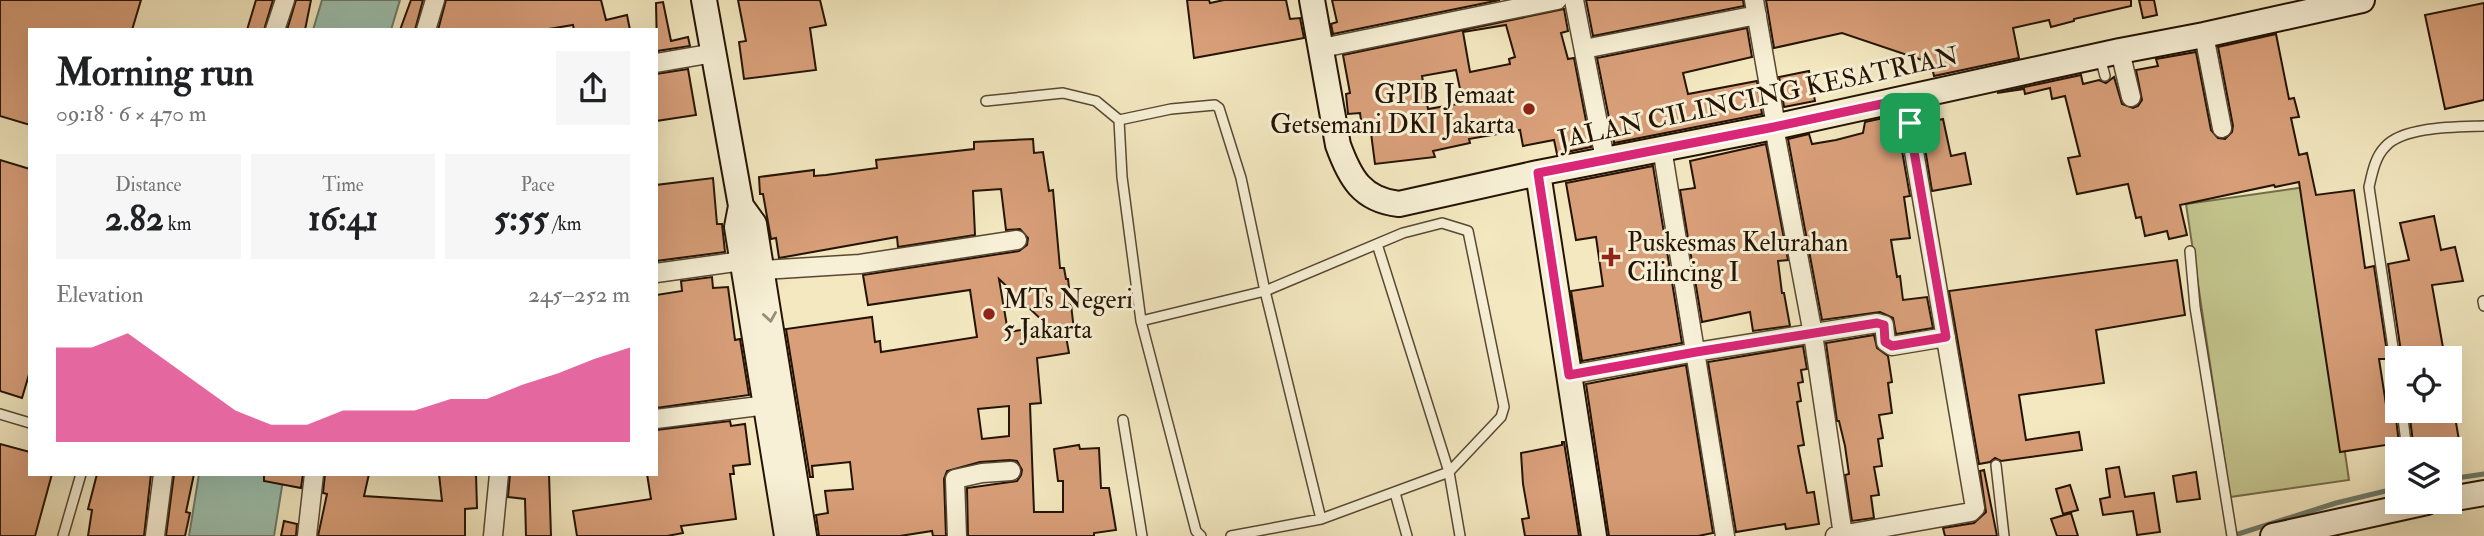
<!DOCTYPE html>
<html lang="en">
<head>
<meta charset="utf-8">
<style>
	:root { --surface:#fff; --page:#f6f6f6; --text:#202124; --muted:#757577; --accent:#db2777 }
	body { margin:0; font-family:"IM FELL Double Pica",serif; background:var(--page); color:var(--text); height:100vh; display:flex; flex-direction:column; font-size:26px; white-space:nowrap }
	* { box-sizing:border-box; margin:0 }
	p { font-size:23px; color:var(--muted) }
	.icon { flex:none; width:38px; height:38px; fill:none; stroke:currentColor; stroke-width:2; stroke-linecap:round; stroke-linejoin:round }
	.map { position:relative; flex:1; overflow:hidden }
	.side { position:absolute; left:28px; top:28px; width:630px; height:448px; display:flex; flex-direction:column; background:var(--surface); border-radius:0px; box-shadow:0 7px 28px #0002 }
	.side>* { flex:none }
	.controls { position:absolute; left:2385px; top:346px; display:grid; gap:14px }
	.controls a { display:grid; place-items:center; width:77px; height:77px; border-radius:0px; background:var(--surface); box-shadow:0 7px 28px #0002; font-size:35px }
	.pin { position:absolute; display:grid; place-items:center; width:60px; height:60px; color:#fff; margin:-30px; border-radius:14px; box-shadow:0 4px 10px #0006 }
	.round { display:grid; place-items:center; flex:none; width:74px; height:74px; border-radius:0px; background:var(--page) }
	.headline { display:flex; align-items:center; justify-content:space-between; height:119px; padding:0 28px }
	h1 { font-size:38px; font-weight:800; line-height:52px }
	.figures { display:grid; grid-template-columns:repeat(3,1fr); gap:10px; height:119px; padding:7px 28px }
	.figures div { display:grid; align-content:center; border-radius:0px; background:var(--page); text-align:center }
	.figures b { font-size:35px; font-weight:800 }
	.figures small { font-size:19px; font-weight:400 }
	.figures p { font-size:19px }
	.chart { height:196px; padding:14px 28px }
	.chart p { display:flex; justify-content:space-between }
	.chart svg { width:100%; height:126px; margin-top:7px; fill:var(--accent); opacity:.7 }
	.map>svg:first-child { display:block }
	.green { fill:#c3c48d; stroke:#746c48; stroke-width:2 }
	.water { fill:#9cc0ae; stroke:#6c7b6a; stroke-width:2 }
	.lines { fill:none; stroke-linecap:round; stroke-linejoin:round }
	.stream { stroke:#6c7b6a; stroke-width:5 }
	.building { fill:#d89f79; stroke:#241304; stroke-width:2; fill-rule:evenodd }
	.lane-casing { stroke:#584833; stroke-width:12 }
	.street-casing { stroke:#584833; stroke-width:21 }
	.secondary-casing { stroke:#241304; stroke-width:28 }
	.lane { stroke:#f7f0d6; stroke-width:9 }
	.street { stroke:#f7f0d6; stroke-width:18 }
	.secondary { stroke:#f7f0d6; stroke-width:24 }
	.oneway { stroke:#988d78 }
	.route-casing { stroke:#fff; stroke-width:14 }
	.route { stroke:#db2777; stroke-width:9 }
	.poi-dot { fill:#8f2418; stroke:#f7f0d6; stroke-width:2.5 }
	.labels { text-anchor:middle; stroke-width:6; stroke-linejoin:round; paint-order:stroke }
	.poi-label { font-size:26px; fill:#241304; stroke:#f7f0d6; text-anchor:start }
	.street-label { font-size:26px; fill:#241304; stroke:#f7f0d6 }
</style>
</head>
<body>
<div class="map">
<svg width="2484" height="536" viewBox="0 0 2484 536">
	<rect width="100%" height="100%" fill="#f3e8c0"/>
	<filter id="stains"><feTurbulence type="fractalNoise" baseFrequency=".00286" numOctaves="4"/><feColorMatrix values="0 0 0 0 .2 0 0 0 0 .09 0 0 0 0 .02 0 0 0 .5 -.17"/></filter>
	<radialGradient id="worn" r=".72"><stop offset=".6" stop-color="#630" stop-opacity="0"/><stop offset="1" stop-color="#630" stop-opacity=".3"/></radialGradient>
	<path class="green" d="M2306,187L2349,480L2230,497L2186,204Z"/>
	<path class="water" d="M322,0H400L391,30H313Z
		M199,474H284L274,536H189Z"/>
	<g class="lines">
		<path class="stream" d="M2450,479L2484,474
			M2232,536L2336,503L2398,488"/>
	</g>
	<path class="building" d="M0,0H141L132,30H30V125L0,116Z
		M256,0H273L264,30H247Z
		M296,0H311L305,30H287Z
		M411,0H423L415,30H400Z
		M446,0H601L606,20L627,15L630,30H574L573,25L543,30H438Z
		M738,0H820L826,25L810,28L816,70L744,79L739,42L746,41Z
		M1187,0H1209L1210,3L1224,0H1286L1290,19L1300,18L1304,38L1194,58Z
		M1332,0H1500L1333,34L1331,24L1337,22Z
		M1586,0H1743L1744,6L1593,36Z
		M1766,0H2131V6L2074,19V21L2051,27L2049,20L2013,28L2019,58L1934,76L1931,63L1842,33L1774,48Z
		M2139,0H2154L2157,15L2143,18Z
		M663,2L671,41L688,37L690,46L657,51L656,3Z
		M2484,3V100L2445,109L2425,15Z
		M1564,9L1568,31L1561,33L1568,59L1574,58L1591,147L1557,154L1554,140L1523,146L1520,130L1469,139L1470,143L1433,151L1435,157L1375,164L1371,133L1363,134L1360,113L1348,114L1346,94L1350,93L1343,55ZM1506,25L1515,57L1509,59L1510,64L1470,72L1463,32ZM1456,70L1463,103L1428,109L1422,76Z
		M1747,28L1752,57L1683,73L1688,94L1757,81L1762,114L1614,143L1597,58Z
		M2276,34L2289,99L2294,98L2299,117L2291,118L2299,155L2307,153L2316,195L2354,190L2365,268L2374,266L2388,359H2379L2387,411H2395L2399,443L2340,452L2299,182L2275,187L2274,185L2180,205L2187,235L2169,239L2167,231L2145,236L2141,217L2136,218L2128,184L2077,194L2068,158L2080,156L2065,96L2052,99L2050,88L2025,94L2024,89L1997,93L2081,75L2083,84L2099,80L2106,83L2114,77L2122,104L2133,108L2138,106L2142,100L2136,70L2158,66L2156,59L2196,52L2211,130L2218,138L2225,139L2232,132L2233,126L2218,47Z
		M688,69L696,115L656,121V74Z
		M1809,71L1815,101L1784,107L1779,77Z
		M1888,117L1890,130L1898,128L1910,196L1904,197L1910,238L1891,240L1897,277L1900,276L1903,300L1927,297L1933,328L1896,334L1893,318L1880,312L1822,320L1788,139L1809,134L1812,144L1836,140L1863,133L1865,122Z
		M1943,119L1951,156L1965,153L1971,184L1932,191L1921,124Z
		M1033,139L1034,153L1043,152L1049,191L1053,190L1060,268H1064L1066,279H1068L1074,330L1065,331L1069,353L1037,358L1041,403L1030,404L1034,512H1063V481H1058L1054,449L1079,445L1080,449L1099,448L1101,488H1109L1116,530L1094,533V536H968L967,488L1017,481L1021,475L1022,470L1017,461L1010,460L980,462L947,471L944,479L946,536H933L932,531L900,536H819L816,515L828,513L825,491L853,489L850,462L812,466L813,477H810L786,329L872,317L875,342L880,341L881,352L977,337L970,290L868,305L863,275L1019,251L1027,245L1028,238L1020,229L1006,230L1001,189L973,191L975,235L898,247L897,237L779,258L776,238L771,239L763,194H760L759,177L814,170V176L826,175L877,168L876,160L974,149V142ZM999,279L1048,326L1008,332ZM1009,406V436L982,439L978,409Z
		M1766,144L1788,260L1778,261L1782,293H1784L1790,326L1753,331L1750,312L1702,322L1680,190L1695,188L1690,161Z
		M0,160L30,169V371L22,398L0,391Z
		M1653,166L1682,343L1582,361L1571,291L1603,286L1596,237L1576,240L1566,183Z
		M713,178L717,224H722L725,252L656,261V185Z
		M2434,216L2441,250L2455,247L2463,281L2432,285L2445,359H2402L2388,264L2409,260L2400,223Z
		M2177,260L2185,315L2096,330L2104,383L2019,395L2026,440L2079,432L2082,450L2001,461L1995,458L1990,462L1979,464L1949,291Z
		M712,277L713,288L728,287L735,340L740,339L749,395L656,408V295L682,291L681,281Z
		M1874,335L1877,348L1888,356L1892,382L1888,383L1892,413L1879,415L1883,438L1878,439L1882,466L1874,467L1879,495L1871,496L1874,518L1852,521L1845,475L1849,474L1845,446L1839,421H1837L1826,343Z
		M1803,346L1807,369L1801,370L1803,382L1798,383L1801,401L1797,402L1804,445L1798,446L1807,493L1814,492L1819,524L1786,529L1785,524L1736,532L1708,362Z
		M1686,365L1713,533L1698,536H1609L1586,384Z
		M2409,411H2454L2460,446L2440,450H2414Z
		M730,421L731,426L745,424L750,464L733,466L734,474H730L736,519L681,526L683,533L667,536H577L573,511L651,499L647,474H656V430Z
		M1562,442H1564L1579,536H1525L1522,519L1529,518L1523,484L1521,453L1562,445Z
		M0,444L30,452V474H52L35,536H0Z
		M2119,467L2125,497L2154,493L2160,532L2137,535L2133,511L2103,515L2100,499L2110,497L2106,469Z
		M1984,470L1997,536H1945L1943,528L1974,523L1986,512L1980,471Z
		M2196,472L2200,499L2177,502L2173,476Z
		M97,474H151L144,536H88L92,510L88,509Z
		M174,474H194L186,512L190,513L185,536H166Z
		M264,474H303L301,488L264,481Z
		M325,474H369L364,496L442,501L439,474H476L477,508L465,509V536H318L327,494L323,493Z
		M510,474H549L551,536H526L525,499L508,497Z
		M2070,485L2078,510L2063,514L2056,489Z
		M2071,513L2078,536H2057L2051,519Z
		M284,521L297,524L296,536H281Z"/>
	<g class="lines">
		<g class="lane-casing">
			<path id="lane" d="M2100,57L2105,76
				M986,101L1063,93L1096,101L1119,120
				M1377,244L1449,472L1460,536
				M2190,251L2195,307L2232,536
				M2483,301L2484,306
				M1141,321L1265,291L1403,233L1442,223L1468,231L1504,407L1501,417L1449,472L1321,519L1231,536
				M2398,381L2369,187C2372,174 2375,157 2385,147C2403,126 2458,127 2484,126
				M2402,411L2407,450
				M0,414L30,423
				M1123,420L1142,536
				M1996,465L2004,536
				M1395,493L1407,536
				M63,536L81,474
				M1201,536L1196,531L1141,321L1122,177L1119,120L1171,109L1215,105L1219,108L1241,178L1265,291L1321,519"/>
		</g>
		<g class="street-casing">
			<path id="street" d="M1574,0L1605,159
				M1754,0L1776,126
				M275,30L285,0
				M426,30L435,0
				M2204,35L2222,128
				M1322,48L1557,0
				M1584,49L1757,15
				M2120,51L2131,97
				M656,63L714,53
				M1774,127L1813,334L1843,535
				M1662,148L1725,536
				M763,270L860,264L1017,240
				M656,273L742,261
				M1569,375L1696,352L1877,323L1884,325L1886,342L1892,346L1946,337
				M656,419L767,405
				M155,536L163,474
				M307,536L314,474
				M493,536L499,474
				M957,536L955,479L982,473L1011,471
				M1835,536L1971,512L1975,508L1905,99"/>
		</g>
		<g class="secondary-casing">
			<path id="secondary" d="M704,0L741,206L737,227L787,536
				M1312,0L1338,145C1350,178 1362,200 1399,204L1538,173L1774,127L2120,51L2204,35L2362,0
				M1538,173L1594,536
				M741,206L754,224L804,536
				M2450,499L2484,493
				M2273,536L2427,502"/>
		</g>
		<use href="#lane" class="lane"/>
		<use href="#street" class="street"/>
		<use href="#secondary" class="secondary"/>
	</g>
	<defs><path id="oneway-chevron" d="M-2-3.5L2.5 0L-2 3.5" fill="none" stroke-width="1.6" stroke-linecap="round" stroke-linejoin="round" transform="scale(1.75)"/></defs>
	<use class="oneway" href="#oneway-chevron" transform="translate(770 317) rotate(81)"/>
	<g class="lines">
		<g class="route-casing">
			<path id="route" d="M1905,99L1946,337L1892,346L1885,342L1884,325L1877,323L1696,352L1569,375L1538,173L1774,127Z"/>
		</g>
		<use href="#route" class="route"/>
	</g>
	<g class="poi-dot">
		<circle cx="1529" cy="109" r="7"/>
		<path d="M1607.5 246.5h7v7h7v7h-7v7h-7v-7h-7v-7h7z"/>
		<circle cx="989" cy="314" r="7"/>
	</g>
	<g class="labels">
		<g class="poi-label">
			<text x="1515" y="103" text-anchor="end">GPIB Jemaat<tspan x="1515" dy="30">Getsemani DKI Jakarta</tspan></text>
			<text x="1627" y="251">Puskesmas Kelurahan<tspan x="1627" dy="30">Cilincing I</tspan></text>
			<text x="1003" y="308">MTs Negeri<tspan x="1003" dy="30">5 Jakarta</tspan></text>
		</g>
		<g class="street-label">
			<text transform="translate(1758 97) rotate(-12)" y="9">JALAN CILINCING KESATRIAN</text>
		</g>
	</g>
	<rect width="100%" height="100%" filter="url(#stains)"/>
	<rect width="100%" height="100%" fill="url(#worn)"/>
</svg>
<div class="controls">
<a><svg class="icon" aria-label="locate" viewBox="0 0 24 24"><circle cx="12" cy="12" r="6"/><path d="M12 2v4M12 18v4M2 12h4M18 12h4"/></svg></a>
<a><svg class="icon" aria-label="layers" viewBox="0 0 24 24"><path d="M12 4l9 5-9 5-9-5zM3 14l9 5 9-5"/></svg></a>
</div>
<div class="pin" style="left:1910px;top:123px;background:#1e9e55"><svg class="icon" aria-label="arrive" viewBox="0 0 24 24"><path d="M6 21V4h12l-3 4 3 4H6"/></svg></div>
<section class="side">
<div class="headline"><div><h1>Morning run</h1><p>09:18 · 6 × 470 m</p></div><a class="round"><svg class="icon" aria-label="share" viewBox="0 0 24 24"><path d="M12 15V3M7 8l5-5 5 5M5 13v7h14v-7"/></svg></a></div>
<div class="figures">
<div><p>Distance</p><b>2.82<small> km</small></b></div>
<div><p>Time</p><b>16:41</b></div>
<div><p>Pace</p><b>5:55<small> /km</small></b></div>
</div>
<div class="chart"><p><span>Elevation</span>245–252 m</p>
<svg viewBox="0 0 160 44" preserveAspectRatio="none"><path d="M0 44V11L10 11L20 6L30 15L40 24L50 33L60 38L70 38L80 33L90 33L100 33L110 29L120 29L130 24L140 20L150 15L160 11V44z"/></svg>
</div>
</section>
</div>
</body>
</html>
